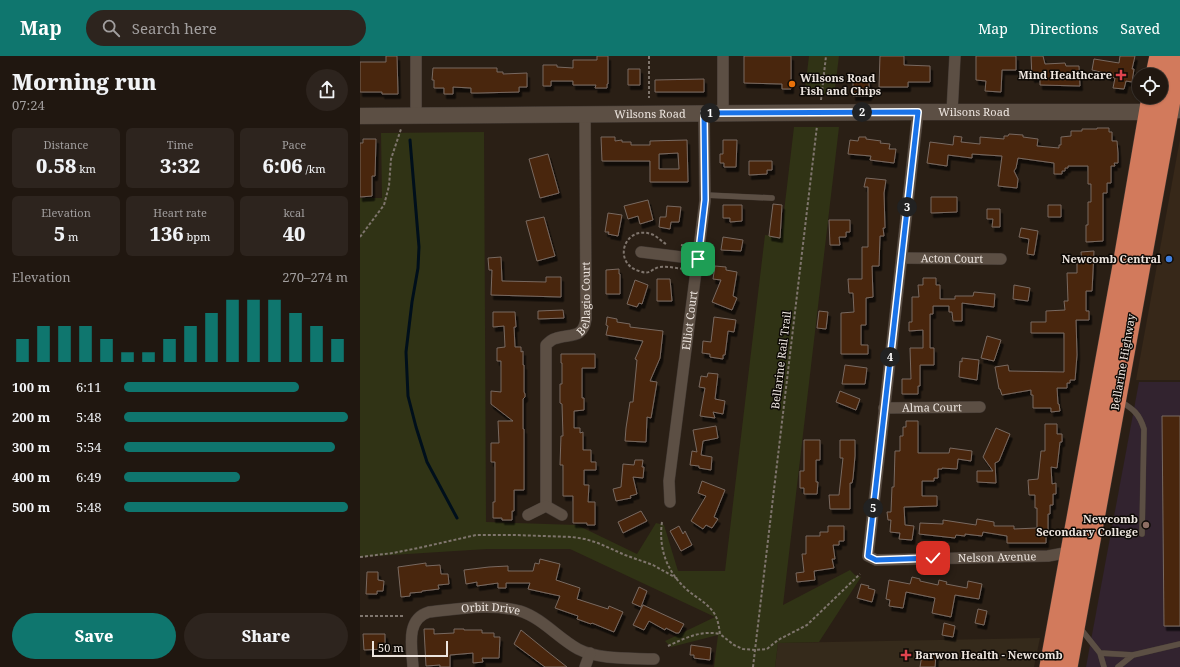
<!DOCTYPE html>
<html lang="en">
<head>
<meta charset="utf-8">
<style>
	:root { --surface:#201710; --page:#2d241e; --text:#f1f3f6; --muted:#a29f9f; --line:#3d3630; --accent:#0f766e }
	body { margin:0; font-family:"Noto Serif",serif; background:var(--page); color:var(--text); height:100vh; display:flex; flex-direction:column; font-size:15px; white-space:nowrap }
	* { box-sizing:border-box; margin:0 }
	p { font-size:13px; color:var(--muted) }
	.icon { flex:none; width:22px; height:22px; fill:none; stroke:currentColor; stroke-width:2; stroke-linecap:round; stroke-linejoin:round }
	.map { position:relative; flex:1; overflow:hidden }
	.side { display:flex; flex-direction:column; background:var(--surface); width:360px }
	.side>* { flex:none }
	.tools { position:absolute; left:772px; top:12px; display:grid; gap:8px }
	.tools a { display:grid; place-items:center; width:36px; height:36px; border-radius:50%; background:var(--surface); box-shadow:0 1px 3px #0004,0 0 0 1px var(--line); font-size:20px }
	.scale { position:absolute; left:12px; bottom:10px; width:76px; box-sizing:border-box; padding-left:4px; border:2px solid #ede5df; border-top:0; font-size:11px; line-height:14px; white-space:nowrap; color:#ede5df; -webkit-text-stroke:3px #0e0a06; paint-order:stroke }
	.pin { position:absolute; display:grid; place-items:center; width:34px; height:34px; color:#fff; margin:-17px; border-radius:8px; box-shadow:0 2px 6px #0006 }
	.km { position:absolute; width:20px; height:20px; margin:-10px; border-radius:50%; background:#222; color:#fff; font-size:11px; line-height:20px; text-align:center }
	.round { display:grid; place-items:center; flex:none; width:42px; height:42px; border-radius:21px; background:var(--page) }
	.headline { display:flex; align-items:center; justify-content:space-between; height:68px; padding:0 12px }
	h1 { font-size:22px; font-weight:800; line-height:30px }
	.metrics { display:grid; grid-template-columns:repeat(3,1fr); gap:6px; height:68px; padding:4px 12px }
	.metrics div { display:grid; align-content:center; border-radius:6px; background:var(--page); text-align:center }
	.metrics b { font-size:20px; font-weight:800 }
	.metrics small { font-size:11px; font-weight:400 }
	.metrics p { font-size:11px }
	.chart { height:112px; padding:8px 12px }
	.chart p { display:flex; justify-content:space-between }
	.chart svg { width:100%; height:72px; margin-top:4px; stroke:var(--accent); stroke-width:6 }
	.cta { display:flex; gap:8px; margin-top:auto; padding:8px 12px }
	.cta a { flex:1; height:46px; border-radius:24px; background:var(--accent); color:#fff; font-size:16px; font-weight:800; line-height:46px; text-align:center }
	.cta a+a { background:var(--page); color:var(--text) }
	ul { padding:0 12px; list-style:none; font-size:13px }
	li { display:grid; grid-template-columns:64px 48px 1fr; align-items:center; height:30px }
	li i { height:10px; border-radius:5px; background:var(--accent) }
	header { display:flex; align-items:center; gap:24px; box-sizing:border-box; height:56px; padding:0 20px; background:var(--accent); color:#fff }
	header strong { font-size:19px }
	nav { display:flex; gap:22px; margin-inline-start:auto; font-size:14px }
	.search { width:280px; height:36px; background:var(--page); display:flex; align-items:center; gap:10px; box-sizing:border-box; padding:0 14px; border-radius:22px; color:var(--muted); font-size:15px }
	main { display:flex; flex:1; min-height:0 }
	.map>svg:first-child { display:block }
	.built { fill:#372819 }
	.education { fill:#32232f }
	.medical { fill:#352a1b }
	.green { fill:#303315 }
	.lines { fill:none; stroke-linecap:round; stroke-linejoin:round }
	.stream { stroke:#000f1b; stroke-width:3 }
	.building { fill:#49250d; stroke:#786960; fill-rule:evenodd; filter:url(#shadow) }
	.lane-casing { stroke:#423933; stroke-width:6 }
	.street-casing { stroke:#423933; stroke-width:12 }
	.secondary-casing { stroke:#423933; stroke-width:17 }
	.highway-casing { stroke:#423933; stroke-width:22 }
	.path { stroke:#7f756d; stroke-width:2; stroke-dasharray:3 2; stroke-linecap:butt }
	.lane { stroke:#5c4f44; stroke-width:5.5 }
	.street { stroke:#5c4f44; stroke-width:11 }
	.secondary { stroke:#5c4f44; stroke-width:16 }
	.highway { stroke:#d27a5c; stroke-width:21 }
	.route-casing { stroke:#fff; stroke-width:8 }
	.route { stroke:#1a73e8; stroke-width:5 }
	.health-dot { fill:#e0444e; stroke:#0e0a06; stroke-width:1.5 }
	.food-dot { fill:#e8710a; stroke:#0e0a06; stroke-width:1.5 }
	.shop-dot { fill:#3f7fe0; stroke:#0e0a06; stroke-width:1.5 }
	.education-dot { fill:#8d6e63; stroke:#0e0a06; stroke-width:1.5 }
	.labels { text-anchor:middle; stroke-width:3; stroke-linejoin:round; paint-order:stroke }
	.poi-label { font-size:11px; font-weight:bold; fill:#ede5df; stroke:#0e0a06; text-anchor:end }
	.street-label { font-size:11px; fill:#ede5df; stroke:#0e0a06 }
</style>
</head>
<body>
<header>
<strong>Map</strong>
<div class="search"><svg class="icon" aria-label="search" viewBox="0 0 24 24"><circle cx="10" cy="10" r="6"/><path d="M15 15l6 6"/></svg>Search here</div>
<nav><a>Map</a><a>Directions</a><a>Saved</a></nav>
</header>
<main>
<section class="side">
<div class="headline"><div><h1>Morning run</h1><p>07:24</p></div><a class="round"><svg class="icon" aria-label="share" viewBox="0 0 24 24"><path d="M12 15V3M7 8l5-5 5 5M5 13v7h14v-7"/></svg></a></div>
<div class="metrics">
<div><p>Distance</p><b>0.58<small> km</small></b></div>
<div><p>Time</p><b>3:32</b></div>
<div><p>Pace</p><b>6:06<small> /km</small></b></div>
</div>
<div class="metrics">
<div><p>Elevation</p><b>5<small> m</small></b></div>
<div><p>Heart rate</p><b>136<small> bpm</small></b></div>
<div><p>kcal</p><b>40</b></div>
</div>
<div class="chart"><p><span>Elevation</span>270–274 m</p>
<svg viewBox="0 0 160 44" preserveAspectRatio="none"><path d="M5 44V30M15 44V22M25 44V22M35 44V22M45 44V30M55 44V38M65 44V38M75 44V30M85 44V22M95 44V14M105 44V6M115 44V6M125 44V6M135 44V14M145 44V22M155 44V30"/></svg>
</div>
<ul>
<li><b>100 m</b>6:11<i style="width:78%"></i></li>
<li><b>200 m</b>5:48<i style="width:100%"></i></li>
<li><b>300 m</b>5:54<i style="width:94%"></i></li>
<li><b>400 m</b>6:49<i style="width:52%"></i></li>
<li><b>500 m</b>5:48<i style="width:100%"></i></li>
</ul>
<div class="cta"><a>Save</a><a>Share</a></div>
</section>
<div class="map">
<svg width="820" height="611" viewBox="0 0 820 611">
	<defs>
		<filter id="shadow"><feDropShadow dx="2.5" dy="4.5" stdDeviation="0" flood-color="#0009"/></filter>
	</defs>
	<rect width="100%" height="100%" fill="#2a1f15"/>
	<path class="built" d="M820,83V324H776Z"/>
	<path class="education" d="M779,326H820V611H726Z"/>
	<path class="medical" d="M680,582L674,611H415L418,587Z"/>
	<path class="green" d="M449,0H479L474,40L445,34Z
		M434,71H479L423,549L490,514L495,519L501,521L459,586L418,587L415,611H354L358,579L311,591L305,585L355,561L210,493H127L0,501V142H22L21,77L124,76L126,466L217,469L277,498L296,467L304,469L318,515H365L405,179L421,181Z"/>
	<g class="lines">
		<path class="stream" d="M50,84L59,191L58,212L52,246L46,296L48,340L56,371L67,406L97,462"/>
	</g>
	<path class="building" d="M26,0H37L38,38H22V36H0V6H26Z
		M237,0H248V28H247V32H235L236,29H213V25H191V30H183V9H197V11L213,12V4H237Z
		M384,0H431V33H422V28L384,27Z
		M520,0H544V9L570,10V26H548V31H519Z
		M616,0H656V14H642L641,36L625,35L626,25L616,24Z
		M671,0H683L685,8L705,7L706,10H719L720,30L680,29V21L672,22Z
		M760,0H775L772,13H774L772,26L766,25L764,33L753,32L755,22L748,20L749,18L732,14L734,3L759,7Z
		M73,12H137V16H143V18L167,17V31H159V36L118,37H111V32L93,31V38H84V32H74V24H72Z
		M268,13H280V29H268Z
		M344,23V36H295V24Z
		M493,24H509V40H493Z
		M737,72H749V76H752V85H757L758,97V107H754L755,110H751V127H747V137H743V185L726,186V169H728V146H731V128H728V110H708V112H705V115H702V118H694V107L658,102L656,112L654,115L658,123L657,132L638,130L642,100L612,98V102L588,99L587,110L567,107L570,86L593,89L594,80L602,81L601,86L620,88V81L644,83V80H648L649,78L663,79V81L678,83L677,90L699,92V89H701V81L711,80V75H722V73H737Z
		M241,81H255V85L262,84V86H271V89H290V85L327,84L328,126H290V105H242ZM318,97L319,113H299V98Z
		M499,81H506V83L521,85L520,87L530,88L529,93H536L534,107L510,104L511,100L488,98L490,84L498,85Z
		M3,83H16L15,120H12V140L0,141V87H3Z
		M363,84H377L376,111H364V107H360V98H363Z
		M188,98L199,137L180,142L169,103Z
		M389,105H412V114H407V118L389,119Z
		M506,122L526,124L524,137L525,172H523L524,180H520L519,210H512L513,241L506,242V269H501V289H508V298H481V257L494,256L493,237H489L488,223H502V191H508V131H504Z
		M571,141H597V156L571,157Z
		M288,144L293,164L280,168L278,160L268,163L264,150Z
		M413,148L422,149L420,182L409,180Z
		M363,149H382V165L370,166V162H363Z
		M688,149H701V161H688Z
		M307,150L321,151L319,166H311L310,173L299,171L300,161H306Z
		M627,153H640V171H632L633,163H627Z
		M248,157L262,159L258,180L248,178L249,176H245Z
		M184,161L195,200L177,205L166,165Z
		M469,164H490V176H486V181H479L480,189H470Z
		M661,172L678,175L674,199L667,198L669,183L659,181Z
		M363,181L383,184L381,195L361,194Z
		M734,195L732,235H726V255H729V264H716L717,299L715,324H710V327H707V332H697L698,348H699L700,355L691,356V352H673V339H671V334L642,339L640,333H639L635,311L648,309L649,315L704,316V277H671V266H686V255L705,254L704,245H708L707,217H717V207L722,206L721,196Z
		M141,201L142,225L186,226V221H201V241L131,239L132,214H129L128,202Z
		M355,210L366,211V214L377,216L373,240L377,242L372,254L352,246L361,224L353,223Z
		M259,213V218H260V238H246V214Z
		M563,222H576V229H580V243H595V240H613L614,236L635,238L634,251L602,247V265H593L592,256H589V250H573V258H570V292H574V309H560V330H558V338H542V323H551L550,292H563V274L549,275V266H552V241H559L558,229H563Z
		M297,223H310L312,245H297Z
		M275,224L288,229L282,248L279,247L277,251L267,248Z
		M654,229L670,232L668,245L653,243Z
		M203,254L204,262L178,263V255Z
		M459,255L468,256L466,273L457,272Z
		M133,256H155L156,271H154L155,291H161V296L163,295V309H164V336L165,338V341L163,343V373H164V434H154V455H152V464H142V462H133V446H135V406H131V387H139L138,365H153L131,348V335L141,336V305H137V292L145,291L144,270L133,271Z
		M247,261L257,263V266L270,268V271L303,275L300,302L290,325L297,326L291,362L287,361L286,386L265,385L266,372L270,346H273L277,304L275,303L283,285L246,279L248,270L246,269Z
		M354,261L376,264L374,276L368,275L365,299H363V303L350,301V298L342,297L343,285L351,286Z
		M627,280L641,284L634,305L621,302Z
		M201,298H235V312H222V342H224V354L214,355V372H220V377L223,376V394H231V406H236V414H224V429H229L228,446H235V469H227V467H213V440H203V409H200L201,380H203L202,348L200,347V328H202V307H201Z
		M602,302L619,304L617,324L599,321L600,305L602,306Z
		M485,309L507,312L505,328H482Z
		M348,317L358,318L355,343L365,345L363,358L353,356L355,362L340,360L345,332L339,331L341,320L347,321Z
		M480,335L500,343L496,354L476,346Z
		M802,360H820V570H804Z
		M546,365H558V397H589L590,392L612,395L611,405L598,403L597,413L582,412V413H578V422H574V425H562V440H577V450L544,451L545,469L554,470L552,484L539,483L540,477L530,476L531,464H528L527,456H531L532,431H534L535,395H540V380H543V371H546Z
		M685,368H697V378H702V386H700L697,412L691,411L692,428L696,427V438H693V449H690V458H688V479H686V487H647V480L623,476L622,480L605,478V480L596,479L595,482L559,478L560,467L583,468V464L616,469L617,463L634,466V470H654V473L677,472V452H675V439H669L668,424L678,423L681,395H685Z
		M356,370L358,382L343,385L341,399L352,401L351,414L339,412V410L330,409L332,395L337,396L333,374Z
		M636,372L650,378L639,405L635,407L636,427L617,426V415H633L623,401Z
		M444,384H460V404H456V426H458L457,438H444V432H440V415H444Z
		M480,384H495V400L493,422L492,427H490V453H470L469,439H479L483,402H480Z
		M275,404H283L282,411H284L283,422L273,421L277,438L270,440L271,442L256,445L253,433L261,431L263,408L274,409Z
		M342,425L365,434L354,461L358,463L352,472L346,469L343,473L331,465L346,440L338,437Z
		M281,455L287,465L263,477L258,466Z
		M319,470L323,478L325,475L332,489L321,495L310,475Z
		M468,470H484V485H479V489H473L475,503H472L474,512L454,515L455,524L437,526L436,517L444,516L442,498H446V480H460V476H468Z
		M180,503L200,508L196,524L220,532L217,543L248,553L249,550L263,556L254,576L232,567L231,568L217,563L218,560L195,552L200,540L168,533L170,527H146V532H138V527L117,530V526L106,528L104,514L129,511L148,510V515H173L175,507L179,508Z
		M66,507V510L80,509L81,518H88L89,528L78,529L79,533L62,535V536L50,537V540L41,541L38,511Z
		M7,516H18V524L24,525L23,535H17V538H6Z
		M552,521L560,523V525L578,529L579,524L587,526L586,528L607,532L608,525L622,528L619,543L595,539L591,561L572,557L575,542L546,536L543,552L529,550L530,544L526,543L529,524L550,528Z
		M501,528L509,530L508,532L515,534L512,546L497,542Z
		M279,531L287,535L281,551L272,547Z
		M283,549L324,568L319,577H316L306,572L305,574L289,565L284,574L273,569Z
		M618,553L627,555L624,569L615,567Z
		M584,567L595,570L593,581L582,579Z
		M64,573H74V578L94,577V573H104V574H122V577H134V581H140L139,602H122L123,606L113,607V597L90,599V611H80V609L66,610Z
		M161,574L188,596L207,611H185L154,588Z
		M3,578H25V593L4,594Z
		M331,589L351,592L350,604L334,602V599H330Z
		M562,599H576L575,611H560Z"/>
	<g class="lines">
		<g class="lane-casing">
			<path id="lane" d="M345,139L412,142
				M760,345C773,353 779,357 784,373L782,478
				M720,572L740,597L744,611
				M740,597L773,599L820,588
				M758,611L773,599"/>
		</g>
		<g class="street-casing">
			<g id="street">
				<path d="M56,0V60"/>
				<path d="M363,0V57"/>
				<path id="s1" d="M558,56L508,500L516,504L688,500L710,496"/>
				<path d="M592,56L595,0"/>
				<path d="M281,196L338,203"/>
				<path id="s2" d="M542,202L641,203"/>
				<path id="s3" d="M524,352L620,351"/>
				<path id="s4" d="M310,446L309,425L345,145L344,57"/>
				<path id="s5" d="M186,450V289C188,287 191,284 194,283C209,277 223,284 226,263L225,58"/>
				<path d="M168,459L186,450L202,459"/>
				<path id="s6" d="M53,611C52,592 45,563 69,556C99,553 130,547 160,555C182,562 198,582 218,593C239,604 271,602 294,603"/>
				<path d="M225,611L230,597"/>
			</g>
		</g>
		<g class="secondary-casing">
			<g id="secondary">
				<path id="s7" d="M0,60L558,56H790L820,54"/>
			</g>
		</g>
		<g class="highway-casing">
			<path id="highway" d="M796,19L800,0
				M690,611L763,210L792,41
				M707,611L818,0"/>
		</g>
		<path class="path" d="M289,0V42
			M461,44L466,0
			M0,181L24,149L29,130L31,103L41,73
			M306,188C301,185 297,180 291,178C264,169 252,207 279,215C290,219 290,214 299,211C307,210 316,212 324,213
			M321,189L327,190
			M302,466C298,494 308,519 331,537C339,543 348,548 354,557C358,563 359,571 360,578L374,589L383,593L395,594L407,593L418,584L447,569L500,518
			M0,501L33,497L63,491L116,479H155L212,481L225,483L238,487L265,499L293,509L318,523
			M0,560H45
			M308,590C325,582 341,574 360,578
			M393,611L457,70"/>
		<use href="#lane" class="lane"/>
		<use href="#street" class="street"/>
		<use href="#secondary" class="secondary"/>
		<use href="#highway" class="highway"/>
	</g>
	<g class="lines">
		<g class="route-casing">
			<path id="route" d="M338,203L345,144L344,57L558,56L508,500L516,504L573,502"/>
		</g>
		<use href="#route" class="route"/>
	</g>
	<g class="health-dot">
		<path d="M759 13h4v4h4v4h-4v4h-4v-4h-4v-4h4z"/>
		<path d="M544 593h4v4h4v4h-4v4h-4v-4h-4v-4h4z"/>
	</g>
	<circle class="food-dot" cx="432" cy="28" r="4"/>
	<circle class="shop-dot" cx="809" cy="203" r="4"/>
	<circle class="education-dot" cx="786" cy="469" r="4"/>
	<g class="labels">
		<g class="poi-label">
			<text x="752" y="23">Mind Healthcare</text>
			<text x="440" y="26" text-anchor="start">Wilsons Road<tspan x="440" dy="13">Fish and Chips</tspan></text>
			<text x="801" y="207">Newcomb Central</text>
			<text x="778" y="467">Newcomb<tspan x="778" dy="13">Secondary College</tspan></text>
			<text x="555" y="603" text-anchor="start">Barwon Health - Newcomb</text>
		</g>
		<g class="street-label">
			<text dy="4" stroke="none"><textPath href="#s7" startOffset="614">Wilsons Road</textPath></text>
			<text dy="4" stroke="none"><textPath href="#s7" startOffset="290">Wilsons Road</textPath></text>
			<text dy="4" stroke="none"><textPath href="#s2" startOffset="50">Acton Court</textPath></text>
			<text dy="4" stroke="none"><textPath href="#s5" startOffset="233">Bellagio Court</textPath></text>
			<text dy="4" stroke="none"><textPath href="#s4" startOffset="183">Elliot Court</textPath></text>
			<text transform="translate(421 304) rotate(-83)" y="4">Bellarine Rail Trail</text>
			<text transform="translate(763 306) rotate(-80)" y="4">Bellarine Highway</text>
			<text dy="4" stroke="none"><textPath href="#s3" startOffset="48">Alma Court</textPath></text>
			<text dy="4" stroke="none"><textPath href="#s1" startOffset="577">Nelson Avenue</textPath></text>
			<text dy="4" stroke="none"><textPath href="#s6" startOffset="125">Orbit Drive</textPath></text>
		</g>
	</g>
</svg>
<div class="tools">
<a><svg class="icon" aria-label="locate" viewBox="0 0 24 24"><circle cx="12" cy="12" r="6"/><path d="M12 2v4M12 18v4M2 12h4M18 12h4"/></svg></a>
</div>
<div class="scale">50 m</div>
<div class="pin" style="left:338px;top:203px;background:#1e9e55"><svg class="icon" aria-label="arrive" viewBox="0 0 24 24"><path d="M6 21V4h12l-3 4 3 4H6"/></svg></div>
<div class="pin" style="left:573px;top:502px;background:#d93025"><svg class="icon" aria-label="check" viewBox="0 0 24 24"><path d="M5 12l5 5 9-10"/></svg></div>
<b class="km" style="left:350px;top:57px">1</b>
<b class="km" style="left:502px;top:56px">2</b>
<b class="km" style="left:547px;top:151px">3</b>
<b class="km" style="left:530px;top:301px">4</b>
<b class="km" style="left:513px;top:452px">5</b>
</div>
</main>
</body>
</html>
